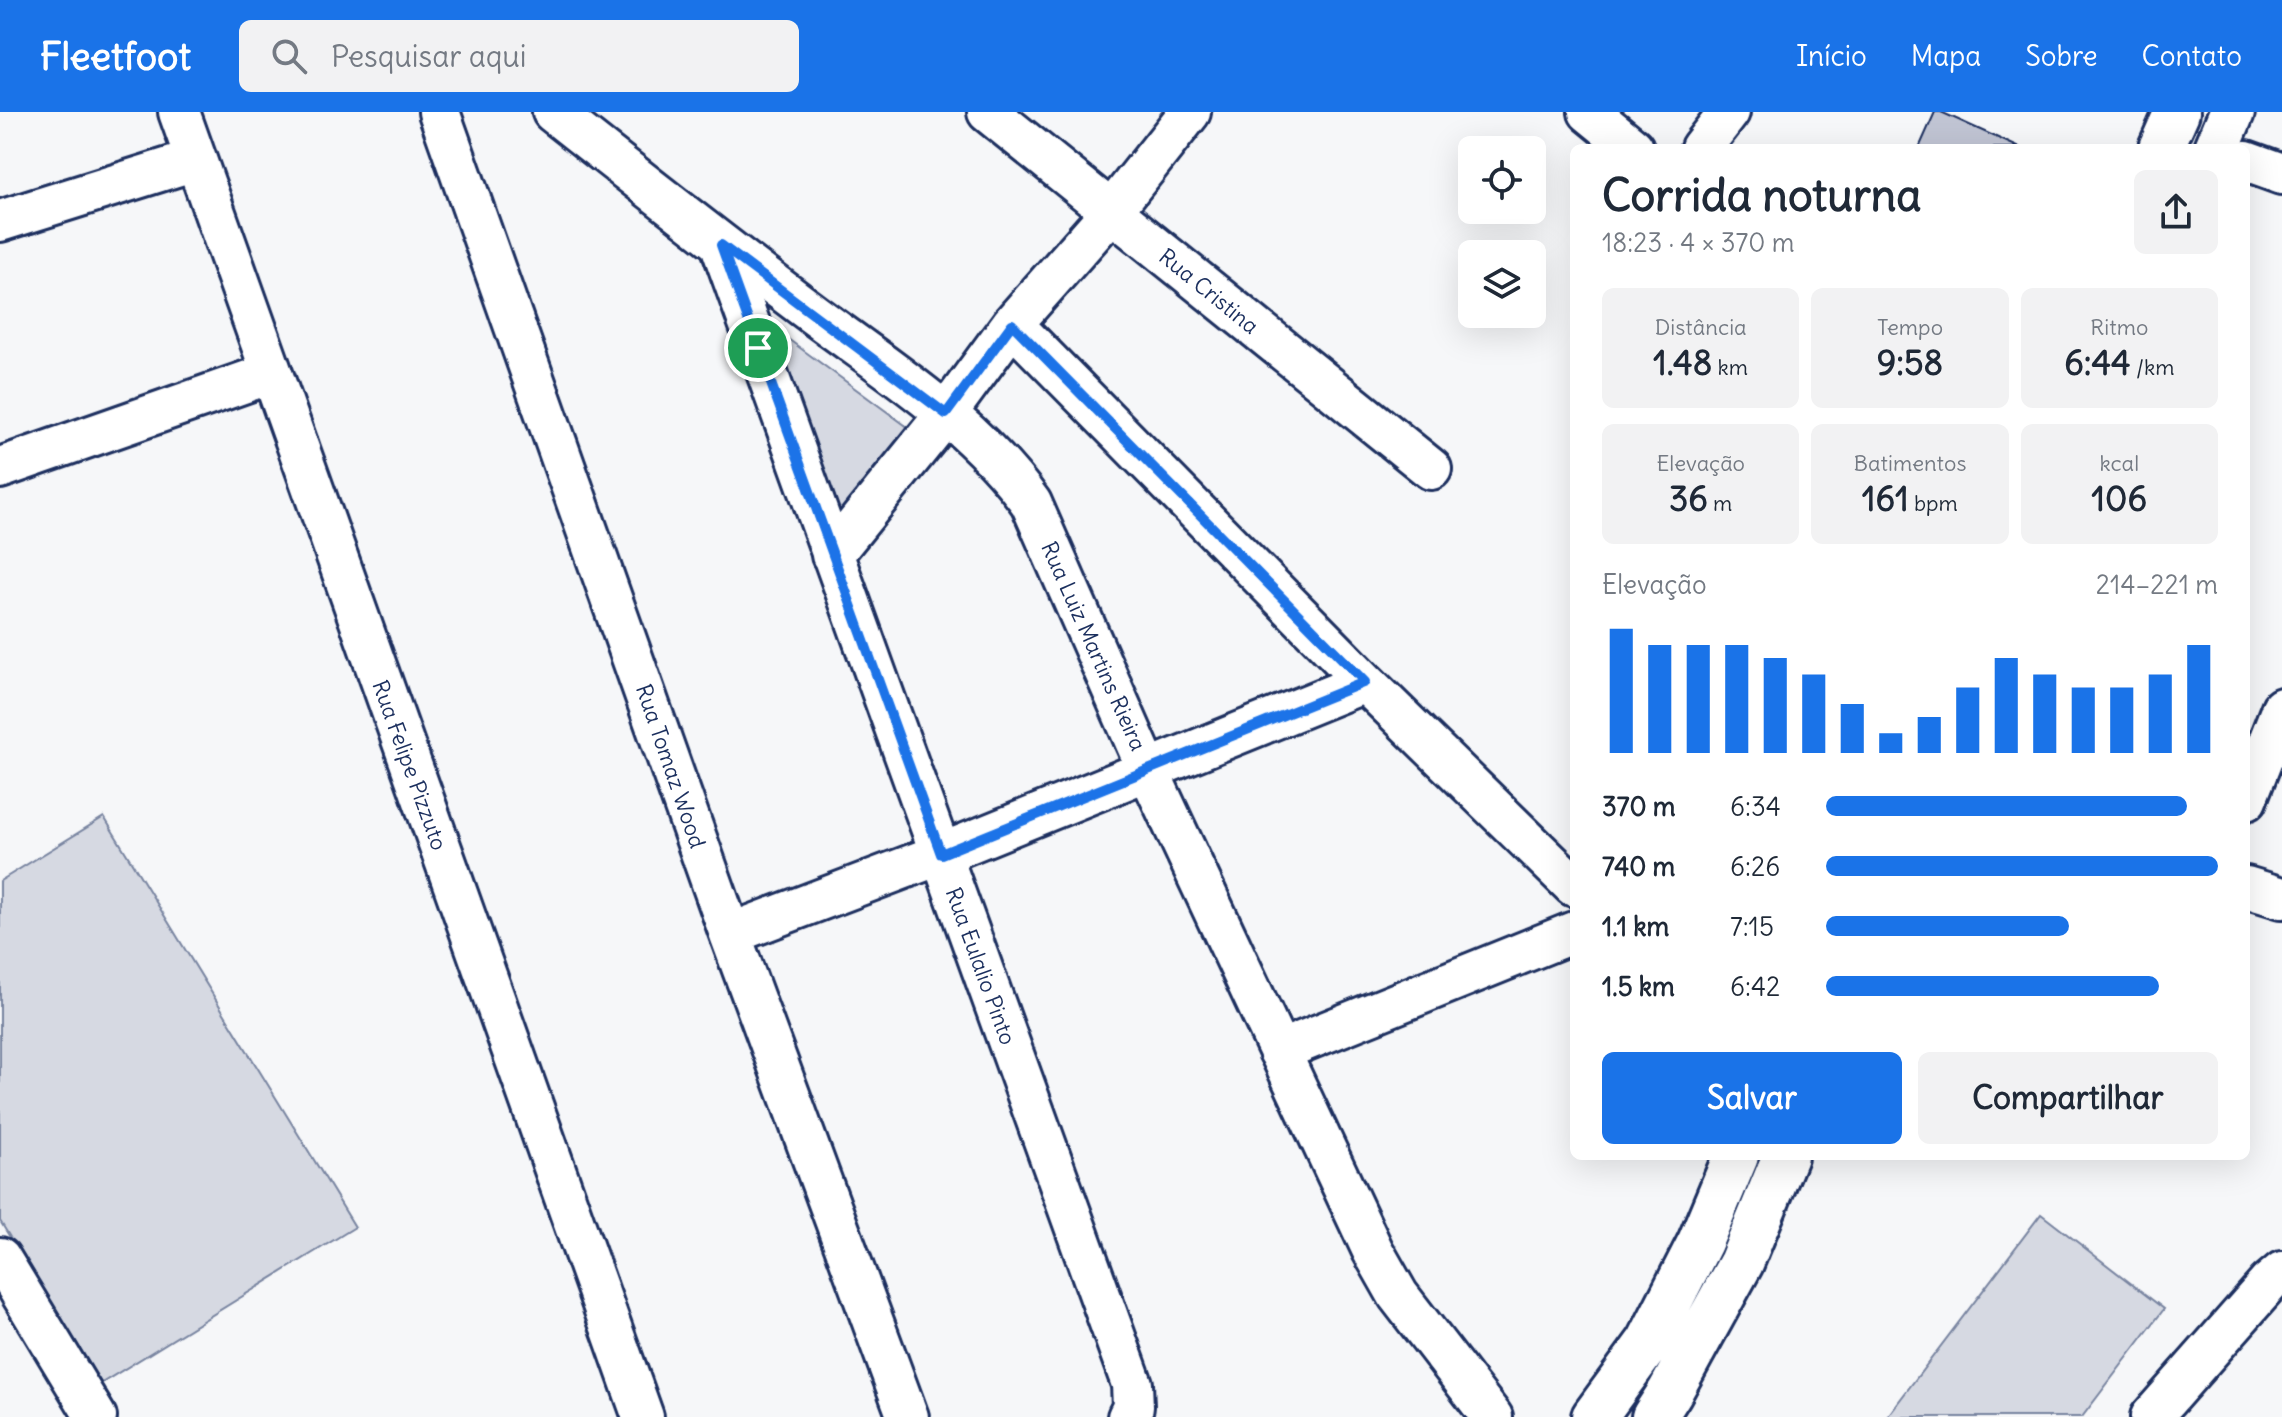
<!DOCTYPE html>
<html lang="pt">
<head>
<meta charset="utf-8">
<style>
	:root { --surface:#fff; --page:#f2f2f3; --text:#1f2937; --muted:#747a83; --accent:#1a73e8 }
	body { margin:0; font-family:Delius,sans-serif; background:var(--page); color:var(--text); height:100vh; display:flex; flex-direction:column; font-size:30px; white-space:nowrap }
	* { box-sizing:border-box; margin:0 }
	p { font-size:26px; color:var(--muted) }
	.icon { flex:none; width:44px; height:44px; fill:none; stroke:currentColor; stroke-width:2; stroke-linecap:round; stroke-linejoin:round }
	.map { position:relative; flex:1; overflow:hidden }
	.side { position:absolute; left:1570px; top:32px; width:680px; height:1016px; display:flex; flex-direction:column; background:var(--surface); border-radius:12px; box-shadow:0 8px 32px #0002 }
	.side>* { flex:none }
	.fabs { position:absolute; left:1458px; top:24px; display:grid; gap:16px }
	.fabs a { display:grid; place-items:center; width:88px; height:88px; border-radius:12px; background:var(--surface); box-shadow:0 8px 32px #0002; font-size:40px }
	.pin { position:absolute; display:grid; place-items:center; width:68px; height:68px; color:#fff; margin:-34px; border:4px solid #fff; border-radius:50%; box-shadow:0 2px 8px #0007 }
	.round { display:grid; place-items:center; flex:none; width:84px; height:84px; border-radius:12px; background:var(--page) }
	.head { display:flex; align-items:center; justify-content:space-between; height:136px; padding:0 32px }
	h1 { font-size:44px; font-weight:800; line-height:60px }
	.stats { display:grid; grid-template-columns:repeat(3,1fr); gap:12px; height:136px; padding:8px 32px }
	.stats div { display:grid; align-content:center; border-radius:12px; background:var(--page); text-align:center }
	.stats b { font-size:34px; font-weight:800 }
	.stats small { font-size:22px; font-weight:400 }
	.stats p { font-size:22px }
	.chart { height:224px; padding:16px 32px }
	.chart p { display:flex; justify-content:space-between }
	.chart svg { width:100%; height:144px; margin-top:8px; stroke:var(--accent); stroke-width:6 }
	.cta { display:flex; gap:16px; margin-top:auto; padding:16px 32px }
	.cta a { flex:1; height:92px; border-radius:12px; background:var(--accent); color:#fff; font-size:32px; font-weight:800; line-height:92px; text-align:center }
	.cta a+a { background:var(--page); color:var(--text) }
	ul { padding:0 32px; list-style:none; font-size:26px }
	li { display:grid; grid-template-columns:128px 96px 1fr; align-items:center; height:60px }
	li i { height:20px; border-radius:10px; background:var(--accent) }
	header { display:flex; align-items:center; gap:48px; box-sizing:border-box; height:112px; padding:0 40px; background:var(--accent); color:#fff }
	header strong { font-size:38px }
	nav { display:flex; gap:44px; margin-inline-start:auto; font-size:28px }
	.search { width:560px; height:72px; background:var(--page); display:flex; align-items:center; gap:20px; box-sizing:border-box; padding:0 28px; border-radius:12px; color:var(--muted); font-size:30px }
	.map>svg:first-child { display:block }
	.green { fill:#d6d9e2; stroke:#7884a0; stroke-width:2 }
	.building { fill:#c0c4d3; stroke:#1b2f5e; stroke-width:2 }
	.lines { fill:none; stroke-linecap:round; stroke-linejoin:round }
	.minor-casing { stroke:#1b2f5e; stroke-width:46 }
	.major-casing { stroke:#1b2f5e; stroke-width:50 }
	.minor { stroke:#fff; stroke-width:40 }
	.major { stroke:#fff; stroke-width:44 }
	.route-casing { stroke:#fff; stroke-width:16 }
	.route { stroke:#1a73e8; stroke-width:10 }
	.labels { text-anchor:middle; stroke-width:6; stroke-linejoin:round; paint-order:stroke }
	.street-label { font-size:22px; fill:#1b2f5e; stroke:#fff }
</style>
</head>
<body>
<header>
<strong>Fleetfoot</strong>
<div class="search"><svg class="icon" aria-label="search" viewBox="0 0 24 24"><circle cx="10" cy="10" r="6"/><path d="M15 15l6 6"/></svg>Pesquisar aqui</div>
<nav><a>Início</a><a>Mapa</a><a>Sobre</a><a>Contato</a></nav>
</header>
<div class="map">
<svg width="2282" height="1305" viewBox="0 0 2282 1305">
	<rect width="100%" height="100%" fill="#f6f7f9"/>
	<filter id="ink" filterUnits="userSpaceOnUse"><feTurbulence type="fractalNoise" baseFrequency=".0125" numOctaves="2"/><feDisplacementMap in="SourceGraphic" scale="16" xChannelSelector="R" yChannelSelector="G"/><feConvolveMatrix kernelMatrix="1 2 1 2 8 2 1 2 1" color-interpolation-filters="sRGB"/></filter>
	<g filter="url(#ink)">
		<path class="green" d="M758,205L909,316L834,413Z
			M104,705L355,1115L100,1272L0,1109V769Z
			M2041,1102L2164,1197L2082,1305H1887Z"/>
		<path class="building" d="M1935,0H1941L2020,36H1919Z"/>
		<g class="lines">
			<g class="minor-casing">
				<path id="minor" d="M179,0L643,1305
					M439,0L730,822L908,1305
					M553,0C639,68 724,135 812,201C888,258 975,312 1031,391L1147,656L1373,1139L1398,1183L1492,1305
					M988,0L1431,357
					M1589,0L1633,36
					M1701,36L1729,0
					M2246,49L2282,62
					M0,109L195,48
					M721,133L1132,1272L1133,1295L1128,1305
					M1012,212L1365,570L1574,774
					M0,356L271,261
					M832,443L946,302L1012,212L1111,100L1190,0
					M2246,688L2282,596
					M2246,775L2282,786
					M730,822L941,742L1365,570
					M1279,939L1574,820
					M0,1146L96,1305
					M2151,1305L2269,1171L2282,1160"/>
			</g>
			<g class="major-casing">
				<path id="major" d="M2161,36L2177,0
					M2217,36L2232,0
					M1594,1305L1649,1230L1700,1130L1736,1044
					M1654,1305L1670,1280L1741,1151L1785,1044"/>
			</g>
			<use href="#minor" class="minor"/>
			<use href="#major" class="major"/>
		</g>
	</g>
	<g class="lines" filter="url(#ink)">
		<g class="route-casing">
			<path id="route" d="M721,133L946,302L1012,212L1365,570L941,742Z"/>
		</g>
		<use href="#route" class="route"/>
	</g>
	<g class="labels">
		<g class="street-label">
			<text transform="translate(1209 179) rotate(39)" y="8">Rua Cristina</text>
			<text transform="translate(1094 534) rotate(66)" y="8">Rua Luiz Martins Rieira</text>
			<text transform="translate(410 653) rotate(70)" y="8">Rua Felipe Pizzuto</text>
			<text transform="translate(671 654) rotate(71)" y="8">Rua Tomaz Wood</text>
			<text transform="translate(981 854) rotate(70)" y="8">Rua Eulalio Pinto</text>
		</g>
	</g>
</svg>
<div class="fabs">
<a><svg class="icon" aria-label="locate" viewBox="0 0 24 24"><circle cx="12" cy="12" r="6"/><path d="M12 2v4M12 18v4M2 12h4M18 12h4"/></svg></a>
<a><svg class="icon" aria-label="layers" viewBox="0 0 24 24"><path d="M12 4l9 5-9 5-9-5zM3 14l9 5 9-5"/></svg></a>
</div>
<div class="pin" style="left:758px;top:236px;background:#1e9e55"><svg class="icon" aria-label="arrive" viewBox="0 0 24 24"><path d="M6 21V4h12l-3 4 3 4H6"/></svg></div>
<section class="side">
<div class="head"><div><h1>Corrida noturna</h1><p>18:23 · 4 × 370 m</p></div><a class="round"><svg class="icon" aria-label="share" viewBox="0 0 24 24"><path d="M12 15V3M7 8l5-5 5 5M5 13v7h14v-7"/></svg></a></div>
<div class="stats">
<div><p>Distância</p><b>1.48<small> km</small></b></div>
<div><p>Tempo</p><b>9:58</b></div>
<div><p>Ritmo</p><b>6:44<small> /km</small></b></div>
</div>
<div class="stats">
<div><p>Elevação</p><b>36<small> m</small></b></div>
<div><p>Batimentos</p><b>161<small> bpm</small></b></div>
<div><p>kcal</p><b>106</b></div>
</div>
<div class="chart"><p><span>Elevação</span>214–221 m</p>
<svg viewBox="0 0 160 44" preserveAspectRatio="none"><path d="M5 44V6M15 44V11M25 44V11M35 44V11M45 44V15M55 44V20M65 44V29M75 44V38M85 44V33M95 44V24M105 44V15M115 44V20M125 44V24M135 44V24M145 44V20M155 44V11"/></svg>
</div>
<ul>
<li><b>370 m</b>6:34<i style="width:92%"></i></li>
<li><b>740 m</b>6:26<i style="width:100%"></i></li>
<li><b>1.1 km</b>7:15<i style="width:62%"></i></li>
<li><b>1.5 km</b>6:42<i style="width:85%"></i></li>
</ul>
<div class="cta"><a>Salvar</a><a>Compartilhar</a></div>
</section>
</div>
</body>
</html>
